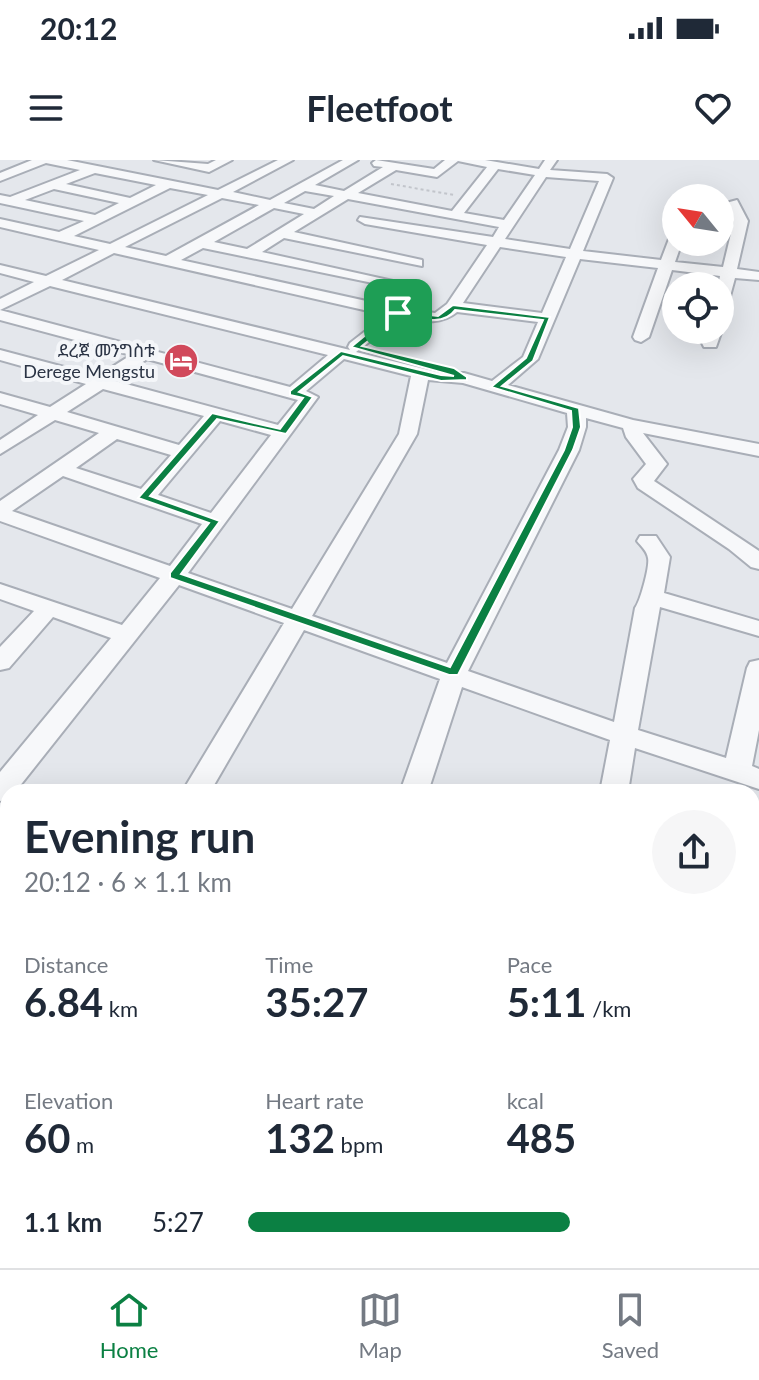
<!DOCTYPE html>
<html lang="en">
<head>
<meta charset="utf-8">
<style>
	:root { --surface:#fff; --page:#f6f6f7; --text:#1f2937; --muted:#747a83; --line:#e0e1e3; --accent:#0b8043 }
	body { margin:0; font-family:Lato,"Noto Sans Ethiopic",sans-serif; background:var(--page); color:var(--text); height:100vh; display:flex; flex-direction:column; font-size:30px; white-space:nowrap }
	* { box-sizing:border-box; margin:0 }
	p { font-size:26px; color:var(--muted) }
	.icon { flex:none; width:44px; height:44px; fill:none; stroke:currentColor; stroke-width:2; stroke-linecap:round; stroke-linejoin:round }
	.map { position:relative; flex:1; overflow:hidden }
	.side { position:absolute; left:0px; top:624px; width:760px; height:484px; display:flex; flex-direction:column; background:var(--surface); border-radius:24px 24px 0 0; box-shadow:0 8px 32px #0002 }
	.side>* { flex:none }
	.needle { width:52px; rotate:300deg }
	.buttons { position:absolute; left:662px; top:24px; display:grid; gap:16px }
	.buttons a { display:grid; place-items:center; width:72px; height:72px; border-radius:50%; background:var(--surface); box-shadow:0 8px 32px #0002; font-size:40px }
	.pin { position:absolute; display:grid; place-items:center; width:68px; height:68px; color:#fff; margin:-34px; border-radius:16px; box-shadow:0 4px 12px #0006 }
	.round { display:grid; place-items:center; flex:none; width:84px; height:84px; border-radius:42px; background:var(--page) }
	.overview { display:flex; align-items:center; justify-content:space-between; height:136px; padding:0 24px }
	h1 { font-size:44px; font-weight:700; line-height:60px }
	.metrics { display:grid; grid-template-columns:repeat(3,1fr); gap:12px; height:136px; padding:8px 24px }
	.metrics div { display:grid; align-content:center }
	.metrics b { font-size:40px; font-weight:700 }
	.metrics small { font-size:22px; font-weight:400 }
	.metrics p { font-size:22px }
	ul { padding:0 24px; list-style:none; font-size:26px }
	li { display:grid; grid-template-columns:128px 96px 1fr; align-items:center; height:60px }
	li i { height:20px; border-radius:10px; background:var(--accent) }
	.status { display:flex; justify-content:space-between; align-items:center; height:56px; padding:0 40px; background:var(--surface); direction:ltr }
	.status svg { height:22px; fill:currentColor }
	header { display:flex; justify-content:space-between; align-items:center; height:104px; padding:0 24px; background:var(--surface); font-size:36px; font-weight:700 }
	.dock { display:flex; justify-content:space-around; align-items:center; height:112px; border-top:2px solid var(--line); background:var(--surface); font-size:22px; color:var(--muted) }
	.dock a { display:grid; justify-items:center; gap:4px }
	.dock .active { color:var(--accent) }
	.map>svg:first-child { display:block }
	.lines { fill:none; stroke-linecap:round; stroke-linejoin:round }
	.minor-casing { stroke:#a9aeb7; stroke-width:4 }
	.path { stroke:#c2c5cb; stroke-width:2; stroke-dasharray:3 3; stroke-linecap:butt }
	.minor { fill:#f7f8fa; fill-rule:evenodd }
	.route { fill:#0b8043; stroke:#fff; stroke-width:2; fill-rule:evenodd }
	.labels { text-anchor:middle; stroke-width:8; stroke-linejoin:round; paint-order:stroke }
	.far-poi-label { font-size:18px; fill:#2b3445; stroke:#f4f6f9; text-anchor:end }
</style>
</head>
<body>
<div class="status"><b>20:12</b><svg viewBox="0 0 49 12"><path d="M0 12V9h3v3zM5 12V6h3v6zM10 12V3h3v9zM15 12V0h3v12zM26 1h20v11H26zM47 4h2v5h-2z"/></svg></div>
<header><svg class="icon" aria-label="menu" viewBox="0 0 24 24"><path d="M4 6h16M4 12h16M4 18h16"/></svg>Fleetfoot<svg class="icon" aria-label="heart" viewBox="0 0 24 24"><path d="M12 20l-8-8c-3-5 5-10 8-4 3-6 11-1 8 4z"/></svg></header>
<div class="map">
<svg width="759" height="1108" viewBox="0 0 759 1108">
	<rect width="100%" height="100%" fill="#e4e7ec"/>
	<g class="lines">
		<g class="minor-casing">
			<path id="minor" d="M32,0H67L218,30L278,0H293L233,32L270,40L343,0H358L315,25L344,31L383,7L374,6L372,3L376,0L434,9L445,0H485L539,9L545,0H557L550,10L607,14L613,18L583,91L661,100L669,79L676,75V82H682L675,102L723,107L734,61L726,43L737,40L748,61L737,109L759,112V120L735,118L726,151L720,153L718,126L720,116L672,110L649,177L641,182L635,180L633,177L658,108L580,99L538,199L508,225L633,260L759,284V296L643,273L667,304L654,321L759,391V409L751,407L729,389L638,328L633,319L646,304L626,277L623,268L586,258V267L579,290L468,511L614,562L635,448C640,442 650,406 648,398C647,391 641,386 637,381L640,376H656L670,397L664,433L759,461V476L660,447L638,570L726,598L747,508L750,502L759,500V570L752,606L759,609V629L635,588L628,632H600L610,580L462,527L428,632H400L440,519L304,470L210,632H182L284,463L179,425L15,632H8V639L0,641V612L111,478L53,457L9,508L0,510V487L34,451L0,439V424L122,465L160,418L0,361V341L99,273L55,260L0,294V280L38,255L0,244V233L50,247L86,224L0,200V190L98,216L131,195L0,160V150L290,227L328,195L50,126L0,150V139L34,122L0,113V105L46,116L99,90L0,67V59L59,72L84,61L0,43V35L10,37L80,10L46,3L0,21V13ZM458,1L487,7L452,51L358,33L396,10L437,17ZM498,9L535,15L504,60L464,53ZM95,13L156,25L130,38L66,24ZM546,17L599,21L570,89L505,79ZM170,28L208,35L110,84L74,76ZM54,29L119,43L95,55L25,40ZM305,31L334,36L314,49L284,43ZM222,38L259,45L166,96L125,87ZM348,39L499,67L493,77L360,57L358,60L365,64L487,85L447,144L435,153L398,148L181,100L203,88L402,129V123L262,92L284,78L422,106V100L294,72ZM274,48L304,54L247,89L214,82ZM500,87L566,97L542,153L463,143ZM114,93L386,155L350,183L348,187L350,190L62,120ZM457,152L538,162L523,197L492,221L464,213H441L356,192L401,158C421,161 440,166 457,152ZM147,199L287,237L298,240L278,265L115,221ZM344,199L411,216L399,274L292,449L188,413L318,237L306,231ZM428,220L463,223L567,253L568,267L559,290L447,503L312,456L417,274ZM103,229L204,256L179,285L67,252ZM220,261L271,275L211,353L158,335ZM117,279L171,295L141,329L76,308ZM63,316L202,364L170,406L12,351Z
				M154,0L208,4L216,0H232L209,12Z
				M694,32L699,33V38H687Z
				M720,167L722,170L716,187H704L702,183L706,170H720Z
				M752,701L759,703V728L752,726Z
				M752,803L759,805V834L752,832Z
				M8,926V970L0,973V929Z
				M752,934L759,937V971L752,968Z
				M752,1083L759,1085V1108H729L726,1100H752Z
				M219,1100H259L256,1108H216Z
				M287,1100H338L341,1108H290Z"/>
		</g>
		<path class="path" d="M391,24L454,35"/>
		<use href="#minor" class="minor"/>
	</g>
	<path class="route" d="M453,145L550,157L533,201L502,226L579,248L581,267L573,290L458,515H449L170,418V413L209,363L138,338L212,253L280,269L303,238L290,235V231L341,191L441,215L454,216L351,187L395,151L438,156ZM455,150L543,160L526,198L491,227L571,251L572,267L564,290L450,507L181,414L220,361L150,336L217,259L286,274L313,237L299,232L343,196L441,221L467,220V217L454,208L362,186L400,155C418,158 443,167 455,150Z"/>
	<defs>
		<g id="hotel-disc" transform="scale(1.8)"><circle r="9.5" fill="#d1495b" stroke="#f4f6f9"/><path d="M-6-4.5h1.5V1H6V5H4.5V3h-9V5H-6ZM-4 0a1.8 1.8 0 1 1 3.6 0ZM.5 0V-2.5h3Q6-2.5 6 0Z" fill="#fff"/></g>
	</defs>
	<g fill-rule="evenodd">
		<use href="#hotel-disc" x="181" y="201"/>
	</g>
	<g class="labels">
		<g class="far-poi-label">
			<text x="155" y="197">ደረጀ መንግስቱ<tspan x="155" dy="21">Derege Mengstu</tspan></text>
		</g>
	</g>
</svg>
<div class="buttons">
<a><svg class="needle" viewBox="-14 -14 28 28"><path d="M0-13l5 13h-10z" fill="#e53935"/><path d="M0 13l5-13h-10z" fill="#747a83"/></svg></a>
<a><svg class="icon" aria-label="locate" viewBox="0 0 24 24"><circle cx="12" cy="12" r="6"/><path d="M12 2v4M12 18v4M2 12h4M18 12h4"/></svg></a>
</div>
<div class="pin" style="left:398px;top:153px;background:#1e9e55"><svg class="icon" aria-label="arrive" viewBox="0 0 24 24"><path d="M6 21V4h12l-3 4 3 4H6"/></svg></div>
<section class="side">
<div class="overview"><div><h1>Evening run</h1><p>20:12 · 6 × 1.1 km</p></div><a class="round"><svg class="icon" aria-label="share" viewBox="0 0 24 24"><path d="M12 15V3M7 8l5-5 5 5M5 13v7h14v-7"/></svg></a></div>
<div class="metrics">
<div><p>Distance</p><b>6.84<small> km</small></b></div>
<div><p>Time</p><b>35:27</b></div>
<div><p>Pace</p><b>5:11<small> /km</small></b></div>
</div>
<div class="metrics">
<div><p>Elevation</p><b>60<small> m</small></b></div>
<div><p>Heart rate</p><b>132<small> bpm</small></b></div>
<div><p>kcal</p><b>485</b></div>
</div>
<ul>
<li><b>1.1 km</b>5:27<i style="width:66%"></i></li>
</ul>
</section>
</div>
<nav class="dock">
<a class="active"><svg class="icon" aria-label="home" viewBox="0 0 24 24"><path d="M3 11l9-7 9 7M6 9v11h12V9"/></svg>Home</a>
<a><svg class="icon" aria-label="map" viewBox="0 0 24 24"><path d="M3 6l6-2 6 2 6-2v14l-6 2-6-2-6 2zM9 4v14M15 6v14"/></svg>Map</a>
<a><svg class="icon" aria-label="saved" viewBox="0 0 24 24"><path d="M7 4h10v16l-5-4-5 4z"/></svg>Saved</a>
</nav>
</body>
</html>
